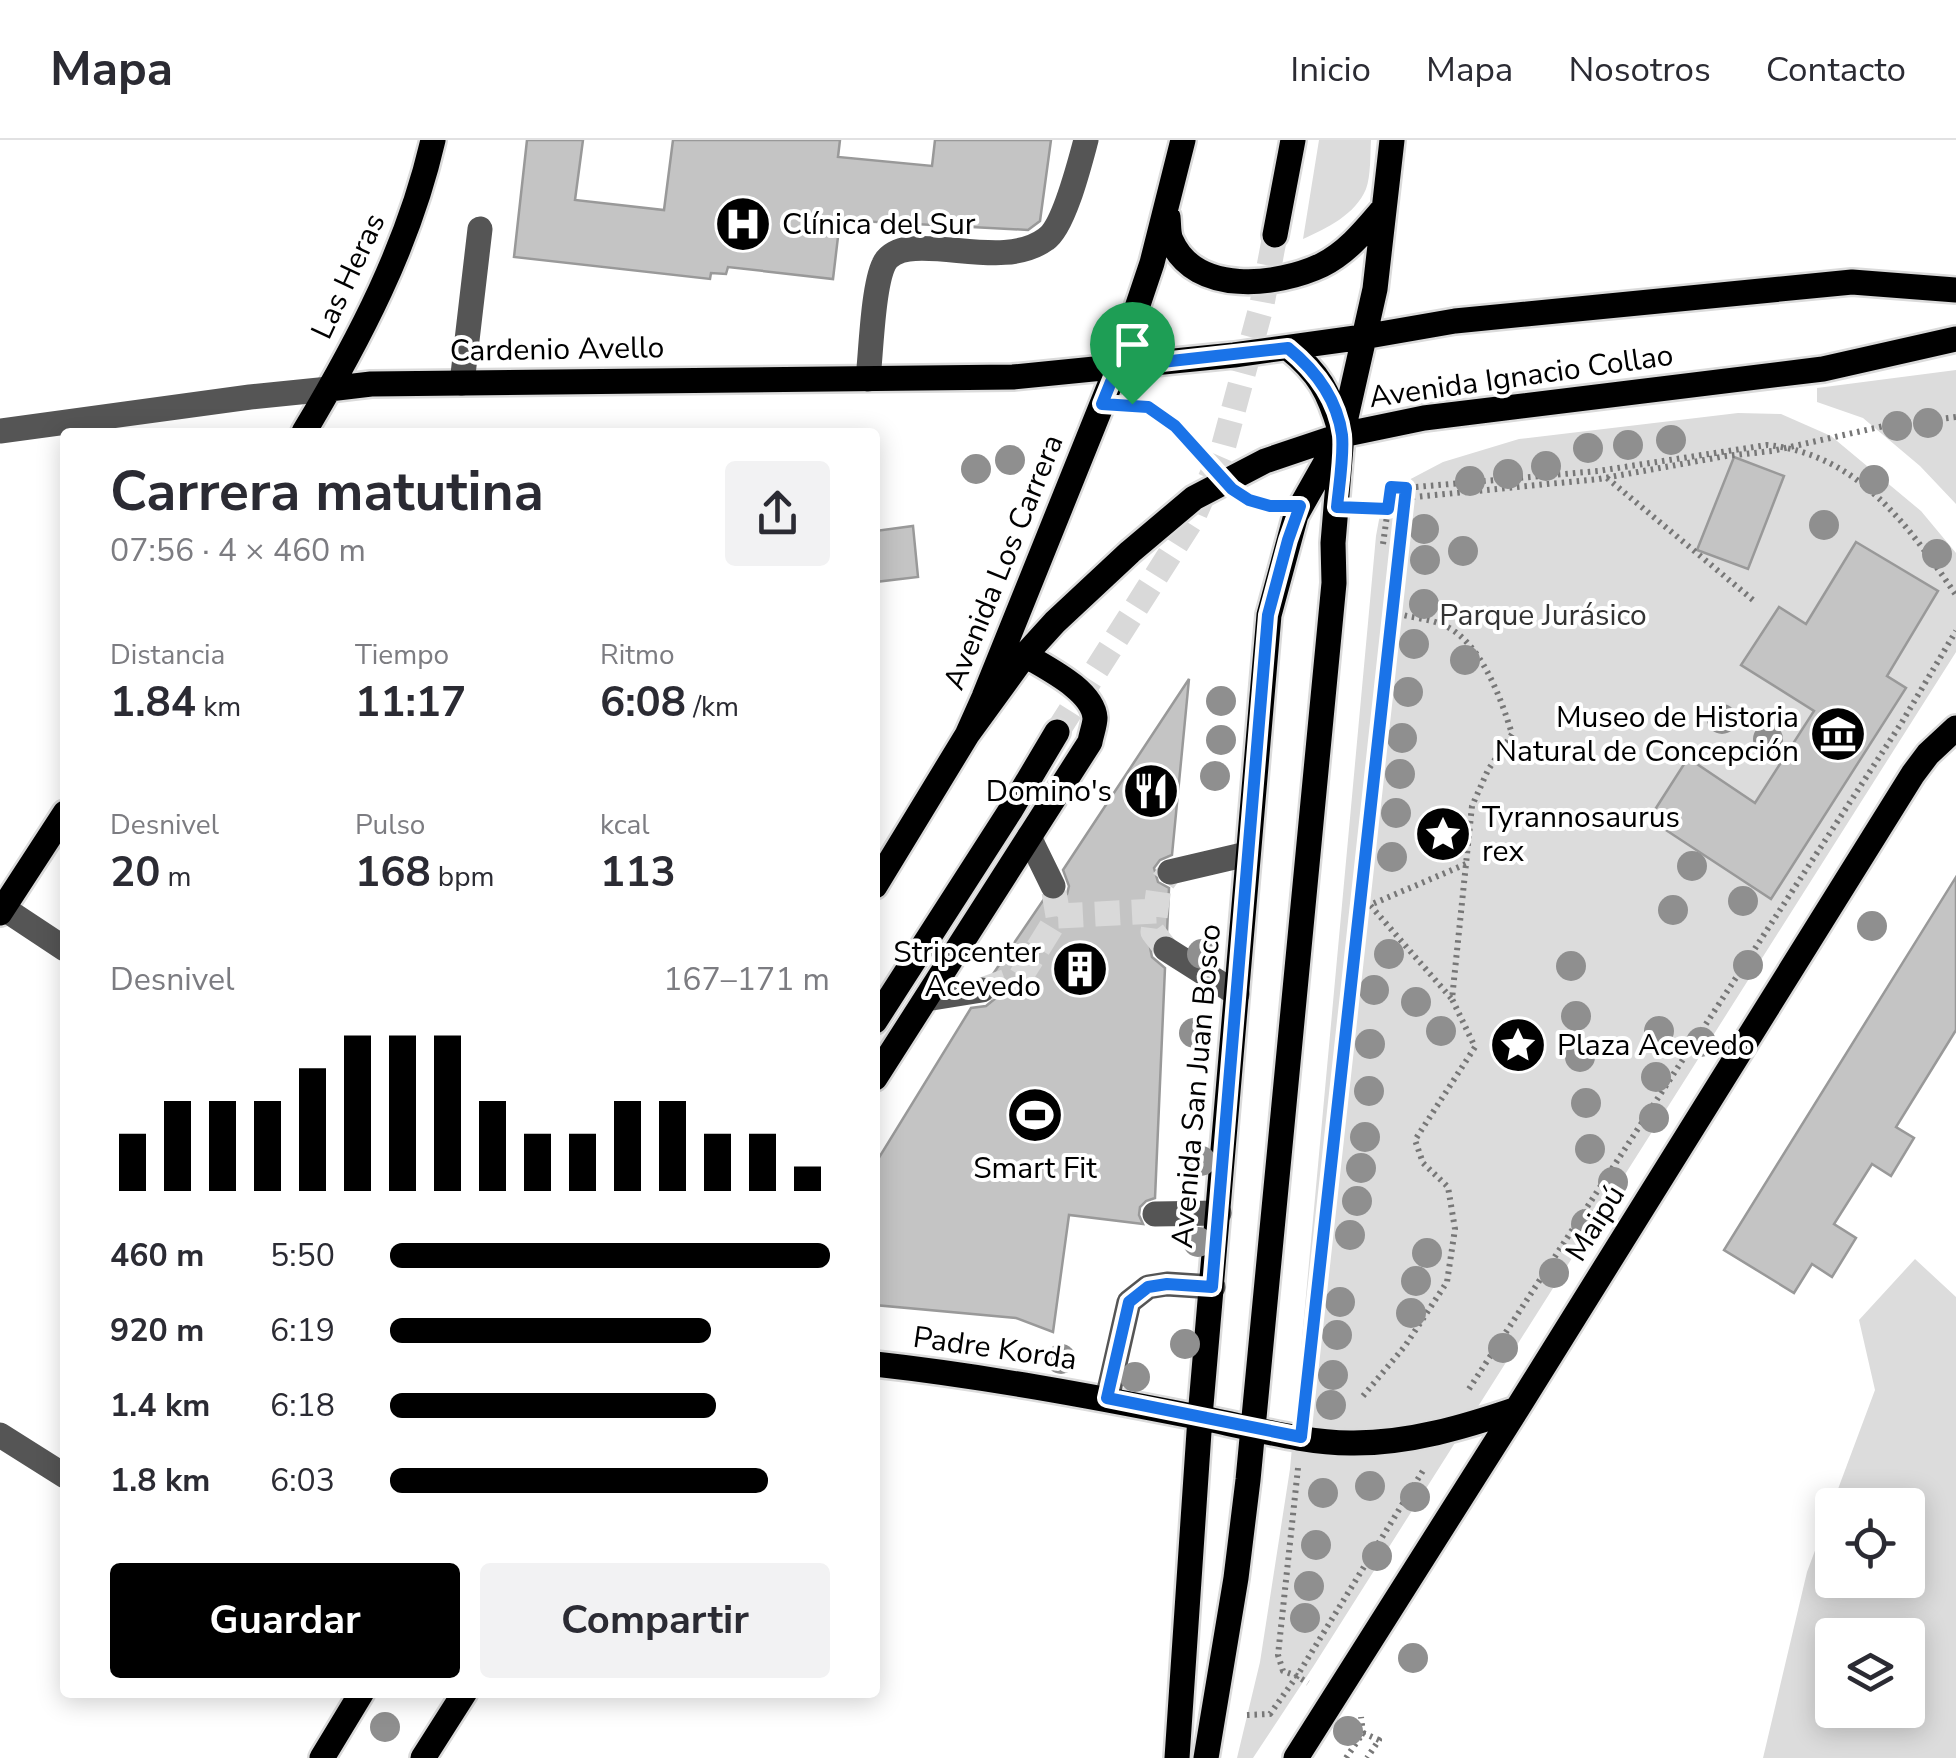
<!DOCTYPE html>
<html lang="es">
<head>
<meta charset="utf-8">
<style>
	:root { --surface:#fff; --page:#f2f2f3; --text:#2b2b33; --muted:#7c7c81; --line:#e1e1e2; --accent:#000 }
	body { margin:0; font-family:"Nunito Sans",sans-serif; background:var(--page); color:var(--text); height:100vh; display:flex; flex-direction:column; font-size:38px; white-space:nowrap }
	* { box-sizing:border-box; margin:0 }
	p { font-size:32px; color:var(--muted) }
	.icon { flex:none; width:55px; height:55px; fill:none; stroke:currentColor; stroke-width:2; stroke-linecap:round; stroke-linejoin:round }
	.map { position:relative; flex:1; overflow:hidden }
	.details { position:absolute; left:60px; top:288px; width:820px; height:1270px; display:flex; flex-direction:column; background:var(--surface); border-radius:10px; box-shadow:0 5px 25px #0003 }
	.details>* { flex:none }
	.fabs { position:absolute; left:1815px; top:1348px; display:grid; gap:20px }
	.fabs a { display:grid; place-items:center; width:110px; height:110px; border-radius:10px; background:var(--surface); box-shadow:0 5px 25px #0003; font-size:50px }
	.pin { position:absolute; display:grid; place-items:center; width:85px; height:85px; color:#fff; margin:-102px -42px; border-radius:50% 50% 50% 0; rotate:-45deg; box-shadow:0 0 10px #0007 }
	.pin .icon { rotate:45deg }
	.round { display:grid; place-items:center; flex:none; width:105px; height:105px; border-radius:10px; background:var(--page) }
	.overview { display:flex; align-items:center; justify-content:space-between; height:170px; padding:0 50px }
	h1 { font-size:55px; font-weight:700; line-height:75px }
	.metrics { display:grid; grid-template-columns:repeat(3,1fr); gap:15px; height:170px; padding:10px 50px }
	.metrics div { display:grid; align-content:center }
	.metrics b { font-size:42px; font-weight:700 }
	.metrics small { font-size:28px; font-weight:400 }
	.metrics p { font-size:28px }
	.chart { height:280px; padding:20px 50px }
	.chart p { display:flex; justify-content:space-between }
	.chart svg { width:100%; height:180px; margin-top:10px; stroke:var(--accent); stroke-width:6 }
	.cta { display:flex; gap:20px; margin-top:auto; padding:20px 50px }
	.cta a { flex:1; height:115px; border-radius:10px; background:var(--accent); color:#fff; font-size:40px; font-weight:700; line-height:115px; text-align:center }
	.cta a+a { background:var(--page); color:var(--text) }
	ul { padding:0 50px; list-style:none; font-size:32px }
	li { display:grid; grid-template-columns:160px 120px 1fr; align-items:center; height:75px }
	li i { height:25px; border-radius:12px; background:var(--accent) }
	header { display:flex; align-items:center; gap:60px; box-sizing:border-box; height:140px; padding:0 50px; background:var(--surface); border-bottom:2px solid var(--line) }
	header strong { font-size:48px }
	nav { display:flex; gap:55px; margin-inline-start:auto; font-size:35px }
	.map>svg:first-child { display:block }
	.green { fill:#dcdcdc; fill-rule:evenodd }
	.building { fill:#c4c4c4; stroke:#999; stroke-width:2.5 }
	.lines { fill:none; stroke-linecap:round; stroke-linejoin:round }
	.minor-tunnel { stroke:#d9d9d9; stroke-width:25; stroke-dasharray:25 12; stroke-linecap:butt }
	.major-tunnel { stroke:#d9d9d9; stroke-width:25; stroke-dasharray:25 12; stroke-linecap:butt }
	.major-casing { stroke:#dbdbdb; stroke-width:30 }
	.path { stroke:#777; stroke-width:6; stroke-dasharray:2.5 5; stroke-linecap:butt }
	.minor { stroke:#555; stroke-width:25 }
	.major { stroke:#000; stroke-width:25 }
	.tree { fill:#8f8f8f }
	.route-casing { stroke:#fff; stroke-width:20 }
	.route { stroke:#1a73e8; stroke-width:12 }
	.labels { text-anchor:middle; stroke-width:8; stroke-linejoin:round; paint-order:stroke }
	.poi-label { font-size:30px; fill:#000; stroke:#fff; text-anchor:start }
	.street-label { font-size:30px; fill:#000; stroke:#fff }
	.park-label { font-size:30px; fill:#333; stroke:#fff }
</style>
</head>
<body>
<header>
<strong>Mapa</strong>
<nav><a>Inicio</a><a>Mapa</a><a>Nosotros</a><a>Contacto</a></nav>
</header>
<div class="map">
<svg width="1956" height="1618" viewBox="0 0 1956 1618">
	<rect width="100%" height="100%" fill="#fff"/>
	<path class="green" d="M1319,0H1371C1370,15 1371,35 1366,49C1355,75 1327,88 1303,99Z
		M1956,230V364L1920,326L1863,278L1817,262V248Z
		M1738,273L1781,274L1831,296L1921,371L1956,413V512L1313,1527L1253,1618H1237L1260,1522L1290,1329L1376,396L1384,353L1443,322L1519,299Z
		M1915,1119L1956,1157V1618H1763L1807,1432L1875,1250L1859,1180ZM1832,1365H1908V1440H1832ZM1832,1495H1908V1570H1832Z"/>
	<path class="building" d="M527,0H583L575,60L664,70L673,0H840L838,17L932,26L935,0H1051L1040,81L1028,90L840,80L833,139L728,127L726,134L711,133L710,139L514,117Z
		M1734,317L1784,336L1748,429L1697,410Z
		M913,386L918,437L875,442V391Z
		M1856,402L1938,451L1887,536L1906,548L1771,759L1649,679L1688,618L1755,663L1814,571L1741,525L1779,467L1806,484Z
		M1189,539L1172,715L1160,720L1154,728L1158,742L1169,748L1167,793L1158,795L1150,807L1152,817L1165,828L1155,1058L1146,1061L1140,1067L1139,1075L1143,1084L1069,1075L1053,1192L1016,1178L875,1165V1024L971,868L986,866L997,857L998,846L991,837L1044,759L1051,762L1059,761L1067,754L1069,746L1063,730Z
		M1956,737V890L1896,987L1914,998L1891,1036L1872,1024L1834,1084L1856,1098L1832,1137L1812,1124L1794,1153L1724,1110Z"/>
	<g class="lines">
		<path class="minor-tunnel" d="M1058,776L1156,771
			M1166,809L1153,792L1159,747L1170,732
			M982,850L1021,836L1058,776L1053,746"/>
		<path class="major-tunnel" d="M1057,592L1193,378L1222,312L1262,164L1275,95"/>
		<g class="major-casing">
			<path id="major" d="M1168,77C1169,85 1168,93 1171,100C1195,156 1278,146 1322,125C1348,112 1366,89 1384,68
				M1275,95L1293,0
				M1288,208C1319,233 1329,252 1340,290
				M329,249L371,244L1013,237L1234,215L1363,197L1455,181L1852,142L1956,150
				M304,292C359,200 409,105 433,0
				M967,595L1025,515L1055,482L1130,412L1194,358L1265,321L1342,295L1424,278L1823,229L1956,199
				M875,746L967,595L984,557L1117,227L1152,123L1183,0
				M0,773L65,673
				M875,881L1010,671L1057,592
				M875,938L1090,602C1091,595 1095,585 1095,578C1093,550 1046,528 1025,515
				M875,1224C983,1236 1090,1256 1197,1277C1246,1286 1305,1304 1354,1303C1410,1303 1464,1287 1517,1269
				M322,1618L362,1552
				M423,1618L465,1552
				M1177,1618L1200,1277L1269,475L1296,375L1339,299
				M1206,1618L1236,1438L1248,1340L1334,443L1333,403L1342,295L1375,149L1392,0
				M1296,1618L1517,1269L1913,634L1928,614L1956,588"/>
		</g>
		<path class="path" d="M1137,265C1165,270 1187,298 1205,318
			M1607,338L1753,460
			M1405,358L1599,339L1726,316L1772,311L1884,286L1956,277
			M1369,368L1403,369
			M1383,404L1391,347H1416L1598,331L1767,305C1858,314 1908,385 1956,455
			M1451,858L1370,765L1466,724
			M1469,1249L1902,582L1956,491
			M1363,1256L1405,1206L1447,1142L1455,1089L1448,1047L1423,1023L1415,1000L1475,907L1452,859L1472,666L1488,630L1512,594C1501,558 1480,499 1441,484C1429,479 1415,478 1403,475
			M1304,1266L1405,348
			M1298,1328L1278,1515L1283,1531L1297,1536L1308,1543
			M1247,1575L1270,1574L1297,1536L1424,1329
			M1363,1593L1379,1600L1367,1618
			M1346,1618L1363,1593L1361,1577"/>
		<path class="minor" d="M868,239C871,212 873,146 884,124C888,115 899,110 909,109C951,104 1009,126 1046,99C1064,87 1080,22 1086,0
			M462,243L480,89
			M0,291L250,257L329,249
			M1029,697L1053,746
			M1170,732L1247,714
			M3,768L65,809
			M1166,809L1237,854
			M926,859L982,850
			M1155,1074L1219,1073
			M1107,1259L1129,1162L1148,1147L1167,1144L1213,1147
			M0,1295L65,1336"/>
		<use href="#major" class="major"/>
	</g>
	<g class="tree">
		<circle cx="1928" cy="283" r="15"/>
		<circle cx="1897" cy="286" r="15"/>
		<circle cx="1671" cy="300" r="15"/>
		<circle cx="1628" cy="305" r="15"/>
		<circle cx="1588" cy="308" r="15"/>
		<circle cx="1010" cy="320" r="15"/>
		<circle cx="1546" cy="326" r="15"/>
		<circle cx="976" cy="329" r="15"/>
		<circle cx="1508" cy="334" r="15"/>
		<circle cx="1874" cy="340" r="15"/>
		<circle cx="1470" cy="341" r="15"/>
		<circle cx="1824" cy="385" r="15"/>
		<circle cx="1424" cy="389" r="15"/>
		<circle cx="1463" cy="411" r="15"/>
		<circle cx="1937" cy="414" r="15"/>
		<circle cx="1425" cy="420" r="15"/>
		<circle cx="1424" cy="464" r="15"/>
		<circle cx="1414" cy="504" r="15"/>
		<circle cx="1465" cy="520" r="15"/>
		<circle cx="1408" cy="552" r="15"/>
		<circle cx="1221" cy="561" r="15"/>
		<circle cx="1722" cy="579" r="15"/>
		<circle cx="1402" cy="598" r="15"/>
		<circle cx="1768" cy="599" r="15"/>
		<circle cx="1221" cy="600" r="15"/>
		<circle cx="1400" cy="634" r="15"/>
		<circle cx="1215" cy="636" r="15"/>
		<circle cx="1396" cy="673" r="15"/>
		<circle cx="1392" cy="717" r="15"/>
		<circle cx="1692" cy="726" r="15"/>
		<circle cx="1743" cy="761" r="15"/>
		<circle cx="1673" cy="770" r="15"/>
		<circle cx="1872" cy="786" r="15"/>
		<circle cx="1202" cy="814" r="15"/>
		<circle cx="1389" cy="814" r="15"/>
		<circle cx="1748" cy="825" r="15"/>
		<circle cx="1571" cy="826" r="15"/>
		<circle cx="1374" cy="850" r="15"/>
		<circle cx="1416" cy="862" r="15"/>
		<circle cx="1576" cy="876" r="15"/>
		<circle cx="1441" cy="891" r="15"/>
		<circle cx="1659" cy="891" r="15"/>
		<circle cx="1194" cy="893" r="15"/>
		<circle cx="1701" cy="902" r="15"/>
		<circle cx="1370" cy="904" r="15"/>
		<circle cx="1580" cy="917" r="15"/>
		<circle cx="1656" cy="937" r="15"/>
		<circle cx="1369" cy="951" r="15"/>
		<circle cx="1586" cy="963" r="15"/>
		<circle cx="1654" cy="978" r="15"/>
		<circle cx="1365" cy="997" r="15"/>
		<circle cx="1590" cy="1009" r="15"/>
		<circle cx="1201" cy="1021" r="15"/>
		<circle cx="1361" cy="1028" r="15"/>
		<circle cx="1613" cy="1042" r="15"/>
		<circle cx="1357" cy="1061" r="15"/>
		<circle cx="1586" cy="1084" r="15"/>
		<circle cx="1350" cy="1095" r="15"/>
		<circle cx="1198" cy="1102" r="15"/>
		<circle cx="1427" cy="1113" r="15"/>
		<circle cx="1554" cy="1133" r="15"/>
		<circle cx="1416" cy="1141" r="15"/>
		<circle cx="1340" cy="1162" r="15"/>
		<circle cx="1411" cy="1173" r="15"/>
		<circle cx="1337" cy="1195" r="15"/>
		<circle cx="1185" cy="1204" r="15"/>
		<circle cx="1503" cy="1208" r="15"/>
		<circle cx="1061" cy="1219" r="15"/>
		<circle cx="1333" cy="1235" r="15"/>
		<circle cx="1135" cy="1237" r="15"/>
		<circle cx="1331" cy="1265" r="15"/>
		<circle cx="1370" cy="1346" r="15"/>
		<circle cx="1323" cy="1353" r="15"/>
		<circle cx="1415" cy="1357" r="15"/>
		<circle cx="1316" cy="1405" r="15"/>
		<circle cx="1377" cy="1416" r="15"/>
		<circle cx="1309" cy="1446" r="15"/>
		<circle cx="1305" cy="1478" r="15"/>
		<circle cx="1413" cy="1518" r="15"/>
		<circle cx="385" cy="1587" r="15"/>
		<circle cx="1348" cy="1591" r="15"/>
	</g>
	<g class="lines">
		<g class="route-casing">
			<path id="route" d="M1288,208C1315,230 1337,259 1342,295C1344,316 1339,346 1337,367L1388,369L1391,347L1406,348L1301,1297L1107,1258L1129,1162L1148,1147L1167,1144L1212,1147L1268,475L1288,400L1300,366H1270L1249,360L1232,349L1175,286L1148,267L1102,264L1117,227Z"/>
		</g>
		<use href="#route" class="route"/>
	</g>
	<defs>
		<g id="hospital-disc" transform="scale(2.875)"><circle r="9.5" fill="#000" stroke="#fff"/><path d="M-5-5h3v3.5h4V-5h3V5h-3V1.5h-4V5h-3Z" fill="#fff"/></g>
		<g id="museum-disc" transform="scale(2.875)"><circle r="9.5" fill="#000" stroke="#fff"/><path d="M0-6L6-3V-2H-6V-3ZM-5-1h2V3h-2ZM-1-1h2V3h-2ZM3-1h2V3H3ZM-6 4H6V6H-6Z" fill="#fff"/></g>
		<g id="restaurant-disc" transform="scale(2.875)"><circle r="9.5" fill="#000" stroke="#fff"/><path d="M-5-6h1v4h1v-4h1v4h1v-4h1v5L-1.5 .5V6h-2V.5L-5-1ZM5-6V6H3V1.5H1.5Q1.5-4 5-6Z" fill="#fff"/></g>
		<g id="sight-disc" transform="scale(2.875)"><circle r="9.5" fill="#000" stroke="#fff"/><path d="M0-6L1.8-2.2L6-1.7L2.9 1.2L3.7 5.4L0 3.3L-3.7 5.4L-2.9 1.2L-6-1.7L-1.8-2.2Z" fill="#fff"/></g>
		<g id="building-disc" transform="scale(2.875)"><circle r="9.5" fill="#000" stroke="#fff"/><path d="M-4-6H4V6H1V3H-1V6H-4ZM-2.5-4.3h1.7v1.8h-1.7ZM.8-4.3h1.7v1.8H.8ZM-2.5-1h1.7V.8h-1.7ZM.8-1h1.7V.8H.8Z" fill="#fff"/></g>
		<g id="stadium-disc" transform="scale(2.875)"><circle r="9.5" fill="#000" stroke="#fff"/><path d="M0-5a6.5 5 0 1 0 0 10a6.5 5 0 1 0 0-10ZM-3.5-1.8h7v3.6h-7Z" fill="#fff"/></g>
	</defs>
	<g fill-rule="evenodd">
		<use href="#hospital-disc" x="743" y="84"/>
		<use href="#museum-disc" x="1838" y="594"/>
		<use href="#restaurant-disc" x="1151" y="651"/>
		<use href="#sight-disc" x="1443" y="694"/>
		<use href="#building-disc" x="1080" y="829"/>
		<use href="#sight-disc" x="1518" y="905"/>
		<use href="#stadium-disc" x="1035" y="975"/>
	</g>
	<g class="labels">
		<g class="poi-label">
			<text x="782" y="94">Clínica del Sur</text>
			<text x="1799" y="587" text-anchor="end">Museo de Historia<tspan x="1799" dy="34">Natural de Concepción</tspan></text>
			<text x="1112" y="661" text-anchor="end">Domino's</text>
			<text x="1482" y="687">Tyrannosaurus<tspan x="1482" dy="34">rex</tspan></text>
			<text x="1041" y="822" text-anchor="end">Stripcenter<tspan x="1041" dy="34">Acevedo</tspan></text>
			<text x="1557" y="915">Plaza Acevedo</text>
			<text x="1035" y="1038" text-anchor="middle">Smart Fit</text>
		</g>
		<g class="street-label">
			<text transform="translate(348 136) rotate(-65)" y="10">Las Heras</text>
			<text transform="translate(557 209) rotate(-1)" y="10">Cardenio Avello</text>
			<text transform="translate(1521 236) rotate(-8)" y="10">Avenida Ignacio Collao</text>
			<text transform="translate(1003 422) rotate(-68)" y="10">Avenida Los Carrera</text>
			<text transform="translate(1196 946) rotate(-85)" y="10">Avenida San Juan Bosco</text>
			<text transform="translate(1595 1083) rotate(-58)" y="10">Maipú</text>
			<text transform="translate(995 1208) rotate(8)" y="10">Padre Korda</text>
		</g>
		<g class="park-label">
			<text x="1543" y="485">Parque Jurásico</text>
		</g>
	</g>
</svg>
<div class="fabs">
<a><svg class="icon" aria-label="locate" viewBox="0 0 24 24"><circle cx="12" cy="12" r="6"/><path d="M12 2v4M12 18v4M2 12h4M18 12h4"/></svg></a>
<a><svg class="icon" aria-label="layers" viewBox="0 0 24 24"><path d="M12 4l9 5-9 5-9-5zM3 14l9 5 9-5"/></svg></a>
</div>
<div class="pin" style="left:1132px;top:264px;background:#1e9e55"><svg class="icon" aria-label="arrive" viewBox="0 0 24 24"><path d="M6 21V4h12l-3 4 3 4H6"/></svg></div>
<section class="details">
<div class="overview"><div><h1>Carrera matutina</h1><p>07:56 · 4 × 460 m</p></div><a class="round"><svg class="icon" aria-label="share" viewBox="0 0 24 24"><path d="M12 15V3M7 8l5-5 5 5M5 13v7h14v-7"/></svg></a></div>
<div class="metrics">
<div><p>Distancia</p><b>1.84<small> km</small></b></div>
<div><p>Tiempo</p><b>11:17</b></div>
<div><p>Ritmo</p><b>6:08<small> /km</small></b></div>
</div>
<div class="metrics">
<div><p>Desnivel</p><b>20<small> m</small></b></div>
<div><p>Pulso</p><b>168<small> bpm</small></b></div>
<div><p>kcal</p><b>113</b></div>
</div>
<div class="chart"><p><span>Desnivel</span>167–171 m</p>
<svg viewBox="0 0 160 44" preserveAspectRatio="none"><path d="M5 44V30M15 44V22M25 44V22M35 44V22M45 44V14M55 44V6M65 44V6M75 44V6M85 44V22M95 44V30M105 44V30M115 44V22M125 44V22M135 44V30M145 44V30M155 44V38"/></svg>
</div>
<ul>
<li><b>460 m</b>5:50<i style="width:100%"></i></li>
<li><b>920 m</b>6:19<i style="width:73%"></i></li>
<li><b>1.4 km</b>6:18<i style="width:74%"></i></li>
<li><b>1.8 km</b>6:03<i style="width:86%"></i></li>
</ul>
<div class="cta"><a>Guardar</a><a>Compartir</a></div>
</section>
</div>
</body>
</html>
